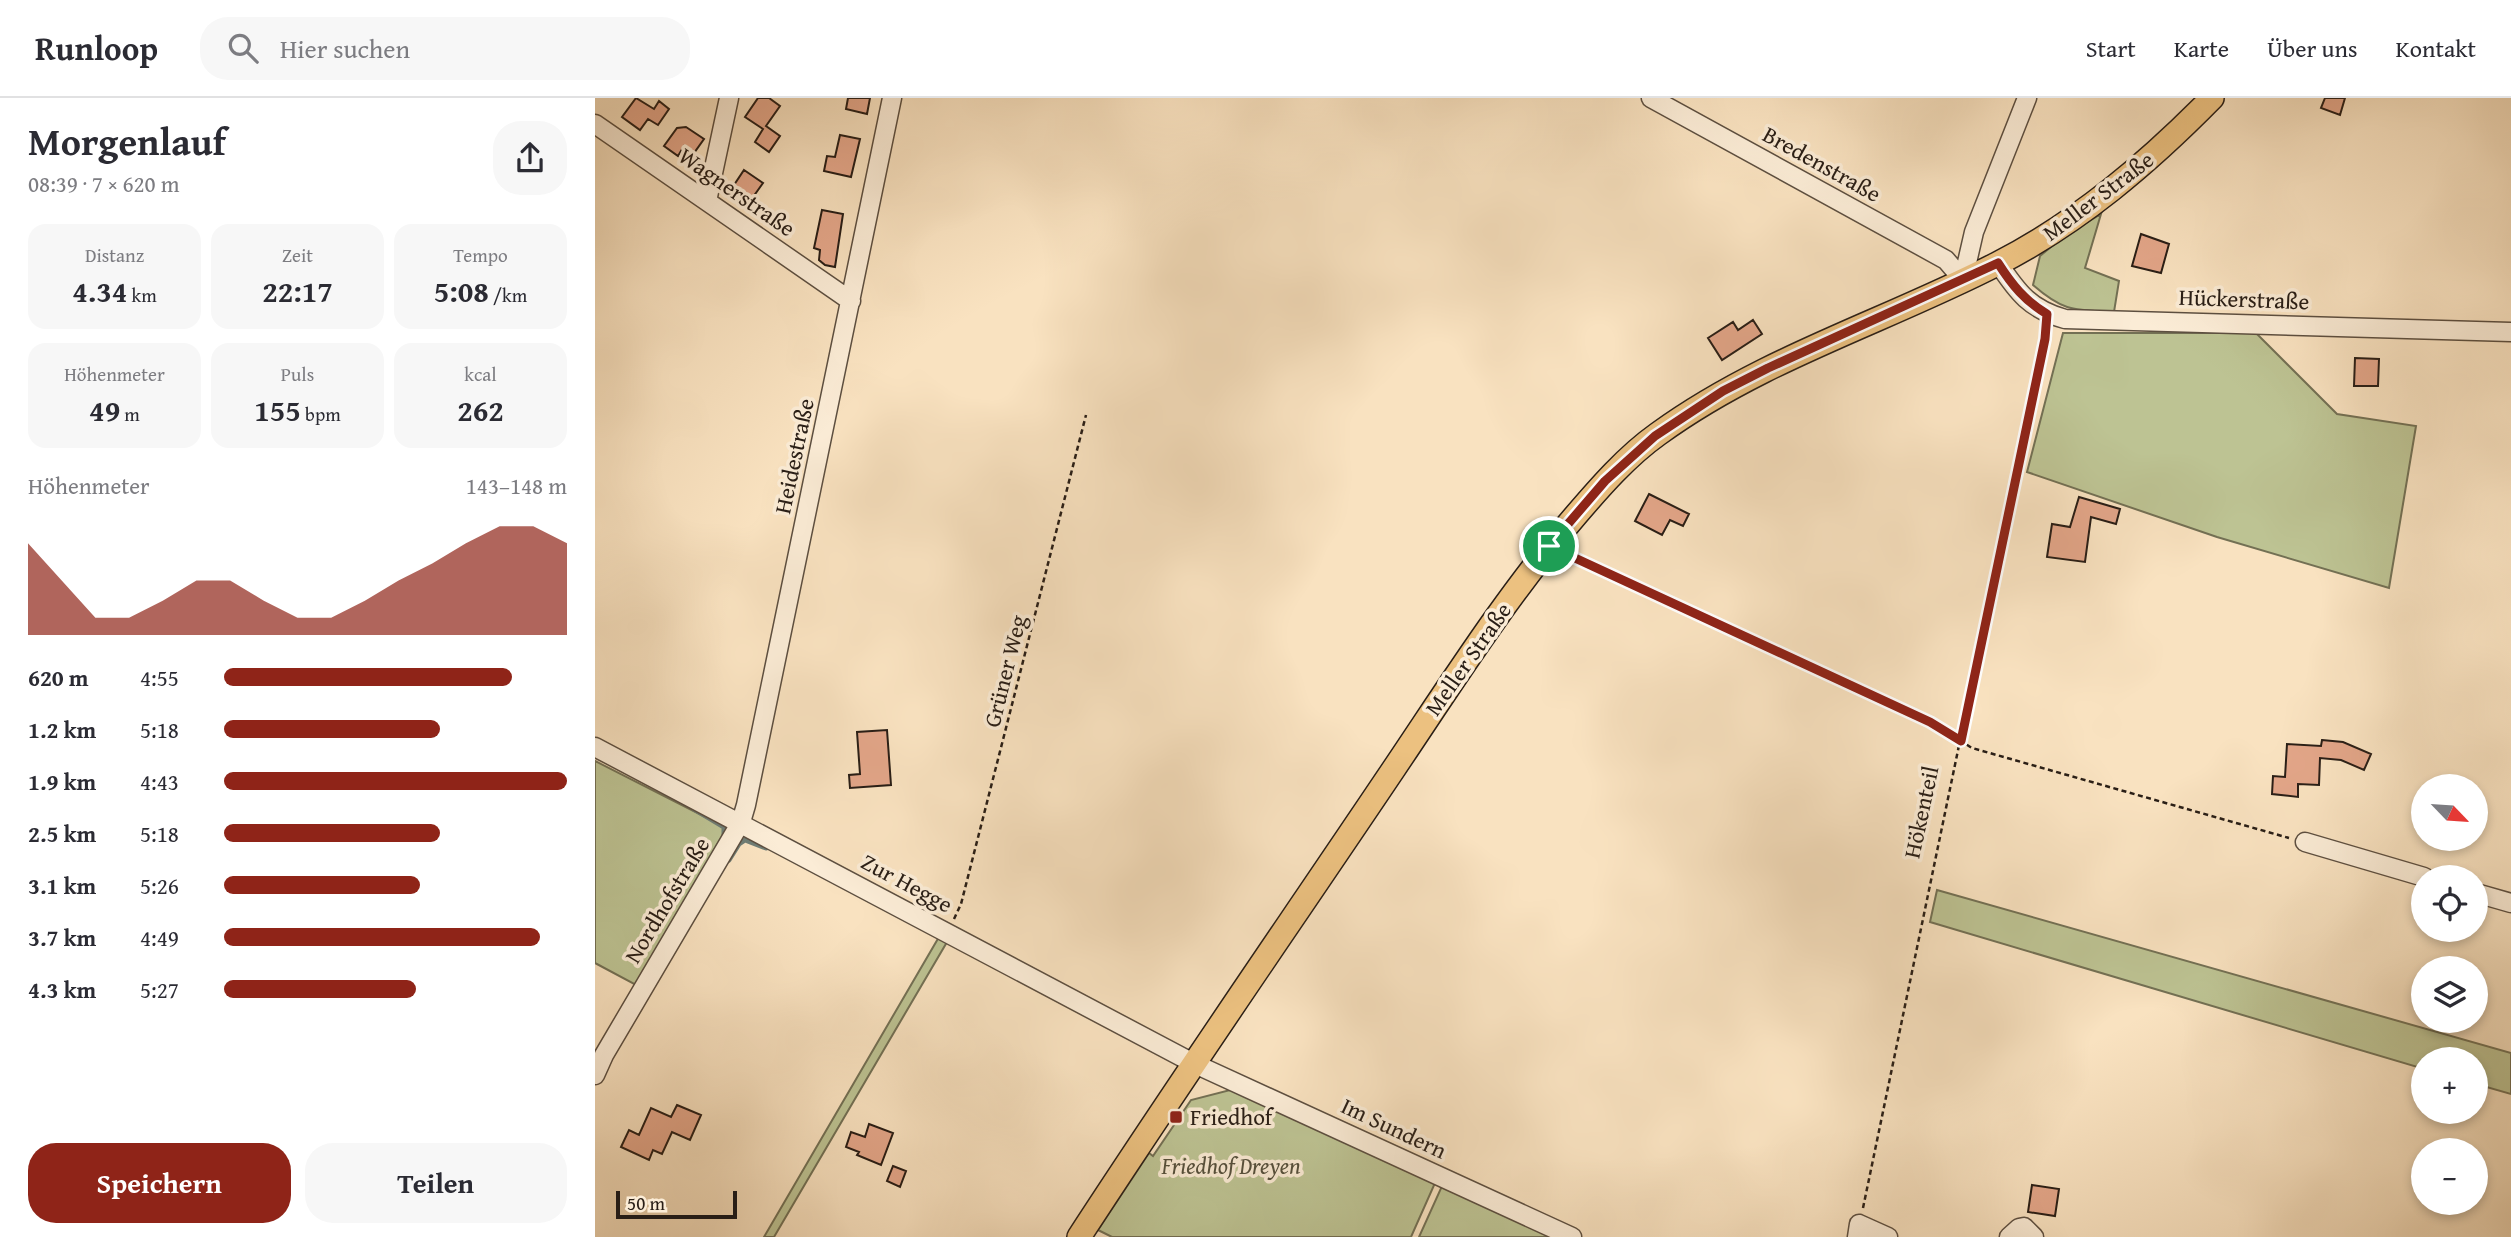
<!DOCTYPE html>
<html lang="de">
<head>
<meta charset="utf-8">
<style>
	:root { --surface:#fff; --page:#f7f7f7; --text:#2b2b33; --muted:#7c7c81; --line:#e1e1e2; --accent:#8f2418 }
	body { margin:0; font-family:"Gentium Book Plus",serif; background:var(--page); color:var(--text); height:100vh; display:flex; flex-direction:column; font-size:26px; white-space:nowrap }
	* { box-sizing:border-box; margin:0 }
	p { font-size:23px; color:var(--muted) }
	.icon { flex:none; width:38px; height:38px; fill:none; stroke:currentColor; stroke-width:2; stroke-linecap:round; stroke-linejoin:round }
	.map { position:relative; flex:1; overflow:hidden }
	.side { display:flex; flex-direction:column; background:var(--surface); width:595px }
	.side>* { flex:none }
	.needle { width:46px; rotate:115deg }
	.controls { position:absolute; left:1816px; top:676px; display:grid; gap:14px }
	.controls a { display:grid; place-items:center; width:77px; height:77px; border-radius:50%; background:var(--surface); box-shadow:0 4px 10px #0003; font-size:35px }
	.scale { position:absolute; left:21px; bottom:18px; width:121px; box-sizing:border-box; padding-left:7px; border:4px solid #291e16; border-top:0; font-size:19px; line-height:24px; white-space:nowrap; color:#291e16; -webkit-text-stroke:5px #fbecd6; paint-order:stroke }
	.pin { position:absolute; display:grid; place-items:center; width:60px; height:60px; color:#fff; margin:-30px; border:4px solid #fff; border-radius:50%; box-shadow:0 2px 7px #0007 }
	.round { display:grid; place-items:center; flex:none; width:74px; height:74px; border-radius:28px; background:var(--page) }
	.headline { display:flex; align-items:center; justify-content:space-between; height:119px; padding:0 28px }
	h1 { font-size:38px; font-weight:800; line-height:52px }
	.metrics { display:grid; grid-template-columns:repeat(3,1fr); gap:10px; height:119px; padding:7px 28px }
	.metrics div { display:grid; align-content:center; border-radius:18px; background:var(--page); text-align:center }
	.metrics b { font-size:30px; font-weight:800 }
	.metrics small { font-size:19px; font-weight:400 }
	.metrics p { font-size:19px }
	.chart { height:196px; padding:14px 28px }
	.chart p { display:flex; justify-content:space-between }
	.chart svg { width:100%; height:126px; margin-top:7px; fill:var(--accent); opacity:.7 }
	.primary-button { display:flex; gap:14px; margin-top:auto; padding:14px 28px }
	.primary-button a { flex:1; height:80px; border-radius:28px; background:var(--accent); color:#fff; font-size:28px; font-weight:800; line-height:80px; text-align:center }
	.primary-button a+a { background:var(--page); color:var(--text) }
	ul { padding:0 28px; list-style:none; font-size:23px }
	li { display:grid; grid-template-columns:112px 84px 1fr; align-items:center; height:52px }
	li i { height:18px; border-radius:9px; background:var(--accent) }
	header { display:flex; align-items:center; gap:42px; box-sizing:border-box; height:98px; padding:0 35px; background:var(--surface); border-bottom:2px solid var(--line) }
	header strong { font-size:33px }
	nav { display:flex; gap:38px; margin-inline-start:auto; font-size:24px }
	.search { width:490px; height:63px; background:var(--page); display:flex; align-items:center; gap:18px; box-sizing:border-box; padding:0 24px; border-radius:28px; color:var(--muted); font-size:26px }
	main { display:flex; flex:1; min-height:0 }
	.map>svg:first-child { display:block }
	.green { fill:#bdc393; stroke:#737054; stroke-width:2 }
	.lines { fill:none; stroke-linecap:round; stroke-linejoin:round }
	.stream { stroke:#6f7d75; stroke-width:5 }
	.building { fill:#e3a689; stroke:#291e16; stroke-width:2 }
	.minor-casing { stroke:#5d4f40; stroke-width:21 }
	.major-casing { stroke:#291e16; stroke-width:26 }
	.path { stroke:#291e16; stroke-width:2.5; stroke-dasharray:5 3.5; stroke-linecap:butt }
	.minor { stroke:#fbecd6; stroke-width:18 }
	.major { stroke:#ecc180; stroke-width:23 }
	.route-casing { stroke:#fff; stroke-width:14 }
	.route { stroke:#8f2418; stroke-width:9 }
	.poi-dot { fill:#8f2418; stroke:#fbecd6; stroke-width:2.5 }
	.labels { text-anchor:middle; stroke-width:7; stroke-linejoin:round; paint-order:stroke }
	.street-label { font-size:23px; fill:#291e16; stroke:#fbecd6 }
	.poi-label { font-size:23px; fill:#291e16; stroke:#fbecd6; text-anchor:start }
	.park-label { font-size:23px; font-style:italic; fill:#55503c; stroke:#fbecd6 }
</style>
</head>
<body>
<header>
<strong>Runloop</strong>
<div class="search"><svg class="icon" aria-label="search" viewBox="0 0 24 24"><circle cx="10" cy="10" r="6"/><path d="M15 15l6 6"/></svg>Hier suchen</div>
<nav><a>Start</a><a>Karte</a><a>Über uns</a><a>Kontakt</a></nav>
</header>
<main>
<section class="side">
<div class="headline"><div><h1>Morgenlauf</h1><p>08:39 · 7 × 620 m</p></div><a class="round"><svg class="icon" aria-label="share" viewBox="0 0 24 24"><path d="M12 15V3M7 8l5-5 5 5M5 13v7h14v-7"/></svg></a></div>
<div class="metrics">
<div><p>Distanz</p><b>4.34<small> km</small></b></div>
<div><p>Zeit</p><b>22:17</b></div>
<div><p>Tempo</p><b>5:08<small> /km</small></b></div>
</div>
<div class="metrics">
<div><p>Höhenmeter</p><b>49<small> m</small></b></div>
<div><p>Puls</p><b>155<small> bpm</small></b></div>
<div><p>kcal</p><b>262</b></div>
</div>
<div class="chart"><p><span>Höhenmeter</span>143–148 m</p>
<svg viewBox="0 0 160 44" preserveAspectRatio="none"><path d="M0 44V12L10 25L20 38L30 38L40 32L50 25L60 25L70 32L80 38L90 38L100 32L110 25L120 19L130 12L140 6L150 6L160 12V44z"/></svg>
</div>
<ul>
<li><b>620 m</b>4:55<i style="width:84%"></i></li>
<li><b>1.2 km</b>5:18<i style="width:63%"></i></li>
<li><b>1.9 km</b>4:43<i style="width:100%"></i></li>
<li><b>2.5 km</b>5:18<i style="width:63%"></i></li>
<li><b>3.1 km</b>5:26<i style="width:57%"></i></li>
<li><b>3.7 km</b>4:49<i style="width:92%"></i></li>
<li><b>4.3 km</b>5:27<i style="width:56%"></i></li>
</ul>
<div class="primary-button"><a>Speichern</a><a>Teilen</a></div>
</section>
<div class="map">
<svg width="1916" height="1139" viewBox="0 0 1916 1139">
	<rect width="100%" height="100%" fill="#f9e2c0"/>
	<filter id="stains"><feTurbulence type="fractalNoise" baseFrequency=".00286" numOctaves="4"/><feColorMatrix values="0 0 0 0 .2 0 0 0 0 .09 0 0 0 0 .02 0 0 0 .5 -.17"/></filter>
	<radialGradient id="worn" r=".72"><stop offset=".6" stop-color="#630" stop-opacity="0"/><stop offset="1" stop-color="#630" stop-opacity=".3"/></radialGradient>
	<path class="green" d="M1506,116L1490,170L1524,183L1519,214C1479,212 1469,214 1438,187L1445,158L1468,139Z
		M1468,235H1661L1742,316L1821,328L1794,490L1622,439L1432,374Z
		M0,663L132,730L41,887L0,865Z
		M1342,792L1916,955V996L1881,986V961H1829V971L1335,824Z
		M344,839L352,844L179,1139H169Z
		M639,991L840,1085L816,1139H517L503,1132L554,1055L558,1058L596,1002Z
		M847,1088L962,1139H824Z"/>
	<g class="lines">
		<path class="stream" d="M99,711L129,729V737
			M134,762L144,746L150,742L171,750"/>
	</g>
	<path class="building" d="M41,0L59,11L64,3L74,11L63,27L53,21L45,32L27,19Z
		M163,0H174L185,8L171,28L185,38L174,54L160,44L168,31L150,19Z
		M253,0H275L272,16L251,11Z
		M1730,0H1750L1745,17L1726,10Z
		M91,29L109,41L99,55L89,48L83,58L69,48L82,30Z
		M245,37L265,41L256,79L229,73L232,58L240,59Z
		M149,72L168,85L153,106L135,93Z
		M227,112L248,116L240,169L230,167L224,162L225,152L219,150Z
		M1546,136L1574,146L1566,175L1537,168Z
		M1158,222L1167,236L1127,262L1113,240L1138,224L1143,232Z
		M1760,260L1784,261L1783,288H1759Z
		M1054,396L1094,416L1088,428L1075,422L1067,437L1040,423Z
		M1484,399L1525,411L1521,426L1496,419L1490,464L1452,459L1457,426L1475,429Z
		M292,632L296,687L255,690L254,677L265,676L262,634Z
		M1727,642L1748,644L1776,656L1769,672L1746,662L1725,660L1724,687L1703,686V699L1677,696L1678,678L1690,679L1692,646L1726,648Z
		M82,1007L106,1017L95,1042L77,1034L67,1056L58,1052L54,1062L26,1049L34,1032L44,1037L56,1010L76,1019Z
		M274,1026L298,1035L286,1067L262,1057L264,1054L251,1049L256,1034L270,1039Z
		M298,1068L311,1073L305,1089L292,1083Z
		M1437,1087L1464,1091L1460,1118L1433,1114Z"/>
	<g class="lines">
		<g class="minor-casing">
			<path id="minor" d="M1056,0L1351,162L1368,182
				M0,26L256,203
				M112,103L134,0
				M1403,165C1423,195 1435,211 1470,221L1916,234
				M1368,182L1379,134L1432,0
				M0,649L600,966L977,1139
				M1710,744L1829,779
				M1881,795L1916,805
				M0,977L9,957L146,724L151,707L297,0
				M1262,1139L1264,1126L1293,1139
				M1414,1139L1424,1130L1429,1129L1439,1139"/>
		</g>
		<g class="major-casing">
			<path id="major" d="M484,1139C586,982 693,828 798,672C856,586 912,497 981,417C1005,389 1032,358 1063,336C1166,261 1289,224 1402,166C1484,124 1553,65 1617,0"/>
		</g>
		<path class="path" d="M973,457L1335,624L1377,650L1694,740
			M359,821L366,806L491,317
			M1268,1110L1450,233"/>
		<use href="#minor" class="minor"/>
		<use href="#major" class="major"/>
	</g>
	<g class="lines">
		<g class="route-casing">
			<path id="route" d="M1403,165C1417,187 1430,203 1452,216L1450,241L1366,643L1335,624L954,448L1010,383L1060,338L1128,293L1173,270Z"/>
		</g>
		<use href="#route" class="route"/>
	</g>
	<rect class="poi-dot" x="574" y="1012" width="14" height="14" rx="3.5"/>
	<g class="labels">
		<g class="street-label">
			<text transform="translate(1227 66) rotate(29)" y="8">Bredenstraße</text>
			<text transform="translate(142 94) rotate(35)" y="8">Wagnerstraße</text>
			<text transform="translate(1503 98) rotate(-37)" y="8">Meller Straße</text>
			<text transform="translate(1649 201) rotate(2)" y="8">Hückerstraße</text>
			<text transform="translate(199 358) rotate(-78)" y="8">Heidestraße</text>
			<text transform="translate(873 561) rotate(-55)" y="8">Meller Straße</text>
			<text transform="translate(410 573) rotate(-76)" y="8">Grüner Weg</text>
			<text transform="translate(1326 714) rotate(-78)" y="8">Hökenteil</text>
			<text transform="translate(312 785) rotate(28)" y="8">Zur Hegge</text>
			<text transform="translate(72 802) rotate(-59)" y="8">Nordhofstraße</text>
			<text transform="translate(799 1030) rotate(25)" y="8">Im Sundern</text>
		</g>
		<g class="poi-label">
			<text x="595" y="1027">Friedhof</text>
		</g>
		<g class="park-label">
			<text x="636" y="1076">Friedhof Dreyen</text>
		</g>
	</g>
	<rect width="100%" height="100%" filter="url(#stains)"/>
	<rect width="100%" height="100%" fill="url(#worn)"/>
</svg>
<div class="controls">
<a><svg class="needle" viewBox="-14 -14 28 28"><path d="M0-13l5 13h-10z" fill="#e53935"/><path d="M0 13l5-13h-10z" fill="#7c7c81"/></svg></a>
<a><svg class="icon" aria-label="locate" viewBox="0 0 24 24"><circle cx="12" cy="12" r="6"/><path d="M12 2v4M12 18v4M2 12h4M18 12h4"/></svg></a>
<a><svg class="icon" aria-label="layers" viewBox="0 0 24 24"><path d="M12 4l9 5-9 5-9-5zM3 14l9 5 9-5"/></svg></a>
<a>+</a>
<a>−</a>
</div>
<div class="scale">50 m</div>
<div class="pin" style="left:954px;top:448px;background:#1e9e55"><svg class="icon" aria-label="arrive" viewBox="0 0 24 24"><path d="M6 21V4h12l-3 4 3 4H6"/></svg></div>
</div>
</main>
</body>
</html>
